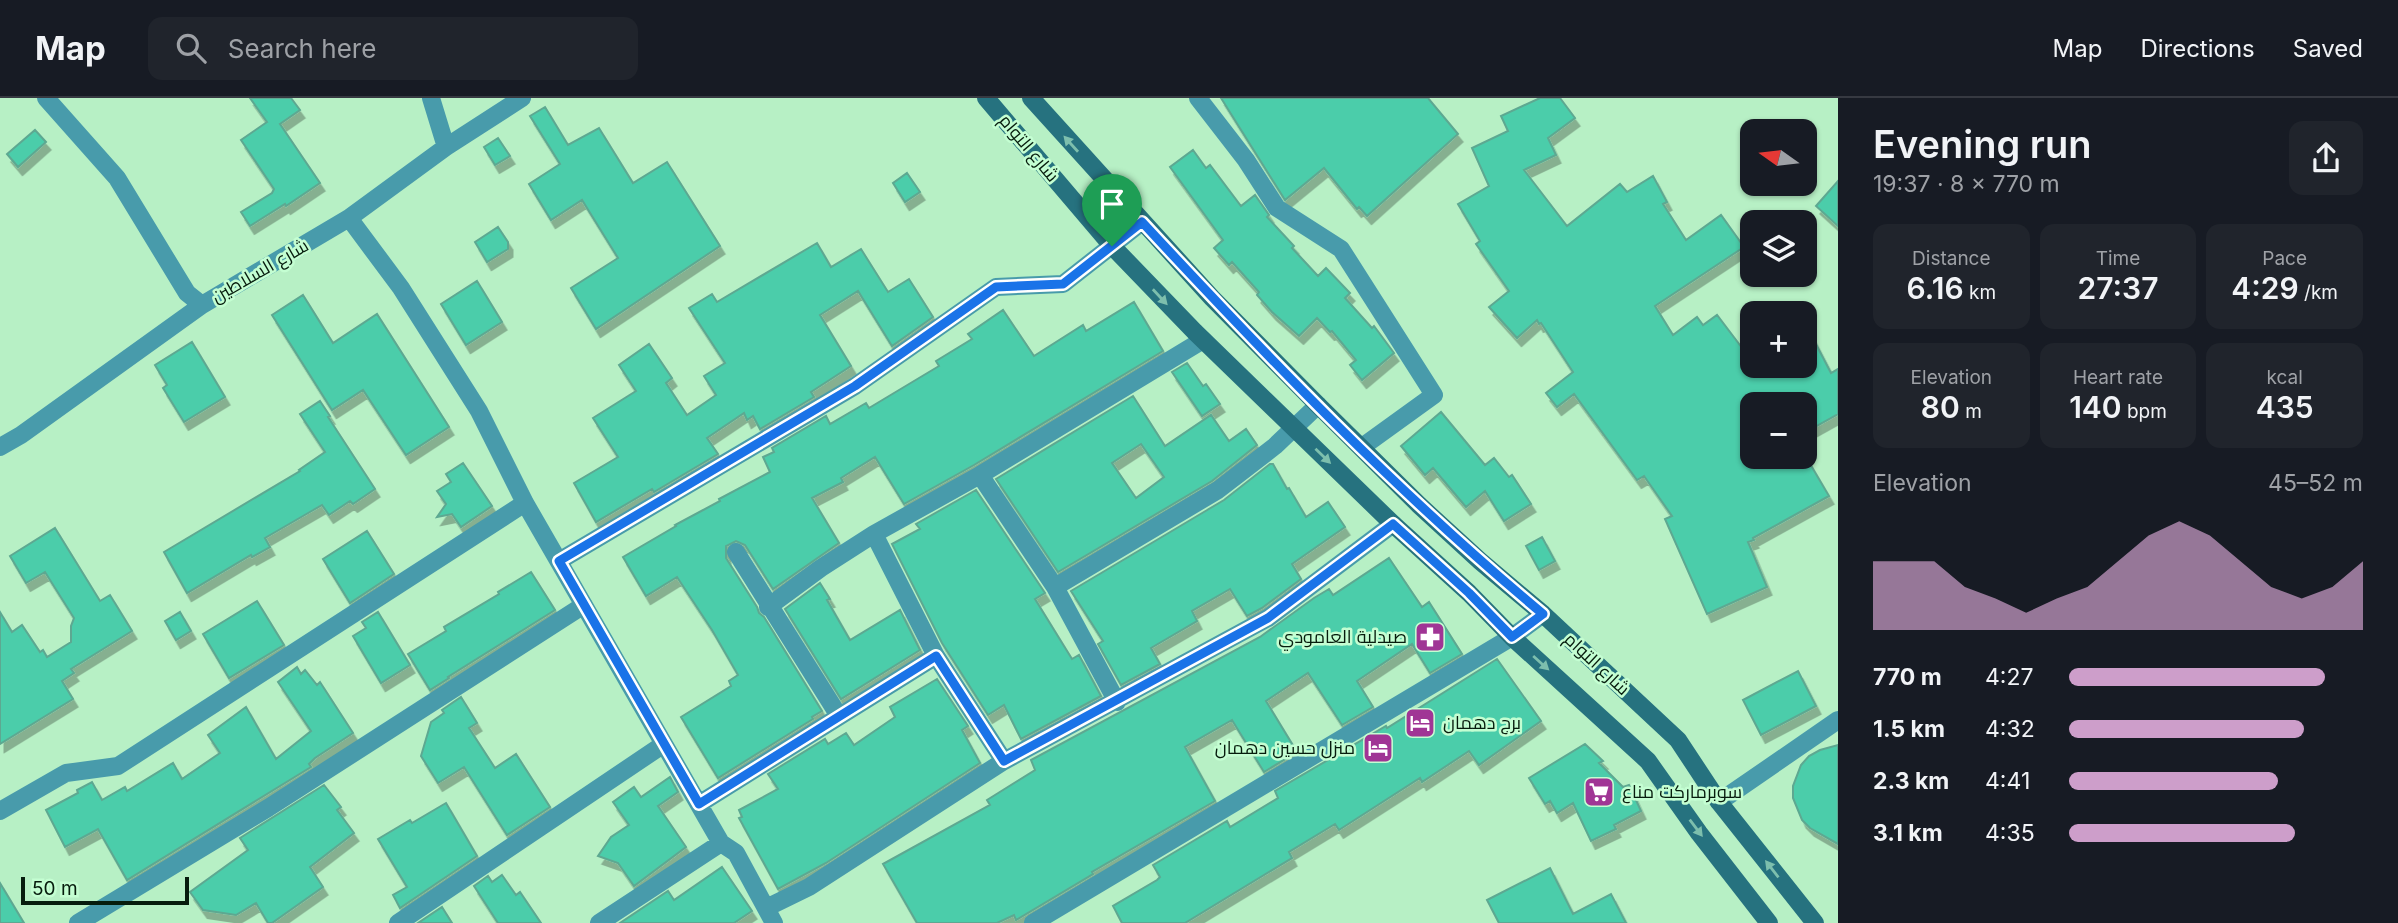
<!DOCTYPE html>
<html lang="en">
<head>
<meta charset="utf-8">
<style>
	:root { --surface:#171b24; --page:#20242c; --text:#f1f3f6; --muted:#9ea1a6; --line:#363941; --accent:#cd9eca }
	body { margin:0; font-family:Inter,Cairo,sans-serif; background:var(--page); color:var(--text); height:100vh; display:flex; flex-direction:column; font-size:26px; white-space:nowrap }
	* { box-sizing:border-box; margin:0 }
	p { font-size:23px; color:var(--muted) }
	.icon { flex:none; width:38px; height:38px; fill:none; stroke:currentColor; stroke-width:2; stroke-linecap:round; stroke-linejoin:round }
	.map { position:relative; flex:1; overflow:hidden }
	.side { display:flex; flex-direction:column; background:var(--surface); width:560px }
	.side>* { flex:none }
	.needle { width:46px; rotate:284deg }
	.controls { position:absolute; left:1740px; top:21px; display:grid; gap:14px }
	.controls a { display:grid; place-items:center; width:77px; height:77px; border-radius:14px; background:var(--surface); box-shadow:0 2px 5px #0004; font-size:35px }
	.scale { position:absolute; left:21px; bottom:18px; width:168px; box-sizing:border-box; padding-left:7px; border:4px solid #061c0d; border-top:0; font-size:19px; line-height:24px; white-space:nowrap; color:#061c0d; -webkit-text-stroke:5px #c4fed2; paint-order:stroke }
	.pin { position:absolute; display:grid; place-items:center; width:60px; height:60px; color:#fff; margin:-72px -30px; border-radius:50% 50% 50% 0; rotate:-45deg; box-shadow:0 0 7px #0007 }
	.pin .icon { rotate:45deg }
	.round { display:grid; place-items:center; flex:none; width:74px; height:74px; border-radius:14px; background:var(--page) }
	.headline { display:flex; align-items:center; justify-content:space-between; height:119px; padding:0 35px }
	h1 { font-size:38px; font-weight:600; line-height:52px }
	.figures { display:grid; grid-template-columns:repeat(3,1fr); gap:10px; height:119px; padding:7px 35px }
	.figures div { display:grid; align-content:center; border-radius:14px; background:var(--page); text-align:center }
	.figures b { font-size:30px; font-weight:600 }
	.figures small { font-size:19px; font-weight:400 }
	.figures p { font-size:19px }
	.chart { height:196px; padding:14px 35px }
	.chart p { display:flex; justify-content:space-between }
	.chart svg { width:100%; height:126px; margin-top:7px; fill:var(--accent); opacity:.7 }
	ul { padding:0 35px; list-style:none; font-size:23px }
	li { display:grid; grid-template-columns:112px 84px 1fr; align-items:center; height:52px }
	li i { height:18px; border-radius:9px; background:var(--accent) }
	header { display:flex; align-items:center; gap:42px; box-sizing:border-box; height:98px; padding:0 35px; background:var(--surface); border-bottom:2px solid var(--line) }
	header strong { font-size:33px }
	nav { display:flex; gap:38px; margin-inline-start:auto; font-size:24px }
	.search { width:490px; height:63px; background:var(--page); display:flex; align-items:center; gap:18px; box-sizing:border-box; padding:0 24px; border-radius:14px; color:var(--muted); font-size:26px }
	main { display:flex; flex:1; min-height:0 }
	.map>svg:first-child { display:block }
	.building { fill:#4bcdaa; stroke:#5da891; stroke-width:2; fill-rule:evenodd; filter:url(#shadow) }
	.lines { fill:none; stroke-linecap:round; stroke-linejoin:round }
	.minor { stroke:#489bab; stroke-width:18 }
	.secondary { stroke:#26727f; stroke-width:18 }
	.oneway { fill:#7dbfad }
	.route-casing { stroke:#fff; stroke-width:14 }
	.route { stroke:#1a73e8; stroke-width:9 }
	.labels { text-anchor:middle; stroke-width:5; stroke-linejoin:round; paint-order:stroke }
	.street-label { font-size:18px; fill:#061c0d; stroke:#c4fed2 }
	.poi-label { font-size:18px; fill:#061c0d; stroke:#c4fed2; text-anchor:end }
</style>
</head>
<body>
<header>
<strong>Map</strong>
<div class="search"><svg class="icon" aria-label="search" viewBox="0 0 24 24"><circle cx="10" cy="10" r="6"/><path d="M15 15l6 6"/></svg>Search here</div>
<nav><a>Map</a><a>Directions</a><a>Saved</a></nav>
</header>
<main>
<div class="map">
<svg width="1838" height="825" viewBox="0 0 1838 825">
	<defs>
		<filter id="shadow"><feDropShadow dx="4.5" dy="8" stdDeviation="0" flood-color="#0004"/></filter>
	</defs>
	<rect width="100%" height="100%" fill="#b7f0c5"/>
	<path class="building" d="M250,0H291L300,12L280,26L320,85L286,108L285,106L250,128L241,114L272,95L274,91L241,42L267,24Z
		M1221,0H1428L1458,36L1367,118L1359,109L1357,111L1324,70L1285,102Z
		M1540,0H1560L1575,20L1548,40L1556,57L1524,72L1567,128L1620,86L1627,94L1653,78L1667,104L1663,106L1686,142L1721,117L1744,149L1655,208L1673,237L1697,219L1703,227L1717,217L1752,263V268H1804V223L1831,275L1838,271V316L1804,335V306H1752V359H1806L1829,398L1753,440L1754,442L1748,444L1767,489L1707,516L1665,421L1672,418L1644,378L1637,382L1574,296L1557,309L1546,295L1573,274L1541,225L1539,226L1537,222L1517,240L1489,209L1509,193L1476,146L1480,143L1458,106L1489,88L1472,50L1508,33L1501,18Z
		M545,9L568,47L599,30L633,85L667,64L720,148L596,231L571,190L618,160L582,102L551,122L529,86L560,66L530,18Z
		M35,32L46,44L18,69L7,56Z
		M498,40L510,58L495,67L484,49Z
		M1193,52L1206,70L1210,67L1241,108L1255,97L1269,117L1267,119L1294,148L1292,150L1318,178L1326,170L1350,195L1345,200L1372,230L1374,228L1394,255L1362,282L1350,267L1356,262L1332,233L1330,234L1317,220L1299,238L1272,214L1257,197L1259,194L1232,164L1229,167L1214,150L1223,142L1170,69Z
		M907,75L920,94L905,104L893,85Z
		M1838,83V128L1816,108Z
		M498,129L508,144V151L487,164L475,144Z
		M817,145L831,169L861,151L888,194L909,181L933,219L892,248L858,193L820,217L851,268L811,294L814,299L760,331L753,318L747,322L744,315L707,340L718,356L654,394L652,391L596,424L574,385L618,359L593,320L636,293L619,267L649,246L672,280L666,285L687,317L716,297L704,278L725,265L689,210L712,196L717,204Z
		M477,183L502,224L466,247L441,206Z
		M303,197L333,245L377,216L449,329L406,357L363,292L332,312L272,217Z
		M1134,204L1163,253L974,367L904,406L875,359L841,380L843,384L812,400L839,445L773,491L745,447L736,443L726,448V460L757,509L759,515L764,519L822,613L812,619L813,621L718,680L681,619L731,588L729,583L738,577L712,532L677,479L646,498L623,459L676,428L675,427L720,403L719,401L770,374L763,359L774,354L772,350L826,318L830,326L866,305L869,310L939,268L936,263L972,241L968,236L1003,212L1034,258L1083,227L1086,233Z
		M192,244L225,299L184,324L163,290L167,287L155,267Z
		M1187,265L1203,288L1206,286L1220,306L1202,318L1172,274Z
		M1133,298L1165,348L1211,317L1229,343L1246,331L1257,347L1212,383L1058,474L996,381ZM1141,346L1164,379L1136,400L1112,365Z
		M320,303L330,318L328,319L375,391L353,406L350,403L329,417L322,407L265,440L270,449L252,459L251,457L187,495L164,454L300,373L299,372L325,354L300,316Z
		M1441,314L1485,367L1494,360L1509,379L1512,377L1531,406L1504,423L1485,393L1466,409L1433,370L1425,377L1401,348Z
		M463,365L492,408L461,429L452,416L437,419L446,406L437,393L451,384L446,376Z
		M1270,366H1273L1287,391L1289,390L1306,419L1328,404L1345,429L1292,466L1301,481L1262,510L1247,518L1230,491L1192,513L1197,523L1151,550L1160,566L1121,587L1098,546L1103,543L1071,493L1224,402Z
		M976,392L1045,495L1035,501L1072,561L1079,557L1101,598L1021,641L1004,607L988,617L942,545L892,446L920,431L916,426Z
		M55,430L100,503L110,497L132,533L71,571L74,575L62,583L73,601L0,646V514L12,534L22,527L40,554L43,552L47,559L71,544V528L74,520L45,474L26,485L10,458Z
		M367,433L394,476L350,505L323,461Z
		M1542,439L1555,463L1539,472L1526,448Z
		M1389,460L1422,509L1429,504L1462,556L1430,575L1412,546L1357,583L1373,609L1342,627L1308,575L1266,603L1297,654L1264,674L1232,622L1185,649L1215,703L1092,774L1093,776L1016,822L1014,817L997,825H917L883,766L990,707L987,702L1035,672L1031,662L1260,539L1314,500L1329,491L1333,497Z
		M531,474L555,512L448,579L449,580L430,592L408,556L446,533L444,529L499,496L498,494Z
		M820,485L830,501L827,502L850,542L900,512L920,552L841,601L785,511Z
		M257,503L284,547L229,580L203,536Z
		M180,514L191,533L176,542L165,523Z
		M378,514L410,567L381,585L353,538L366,530L362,524Z
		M1497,561L1541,623L1479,667L1469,653L1422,684L1420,680L1339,732L1335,726L1289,754L1292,760L1185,825H1122L1113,808L1157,782L1160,779L1153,767L1227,723L1230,729L1278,700L1275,693L1386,628L1387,630Z
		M297,569L301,576L305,572L317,587L320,584L353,635L315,660L309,666L311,669L127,782L98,731L65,749L46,712L78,695L77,692L92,684L102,702L125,689L127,693L173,665L182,681L220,655L208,637L246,609L276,661L311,633L278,584Z
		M1798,573L1816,608L1761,637L1743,602Z
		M937,581L968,628L962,632L980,665L826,765L778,791L739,720L742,719L739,712L778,691L768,676L825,641L828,646L846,635L854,647L895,619L890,609Z
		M461,599L477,625L469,630L495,670L516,656L550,709L507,737L464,669L438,685L421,658L431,624L444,615L442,612Z
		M1585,646L1603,663L1599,665L1623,689L1629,687L1641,713L1614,727L1616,731L1591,743L1573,705L1557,715L1550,703L1545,706L1529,680Z
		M1838,647V746L1810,730L1802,722L1793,700V688L1801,667L1809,658L1820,652Z
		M670,679L678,694L658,708L686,749L634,788L618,765L598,758L611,739L629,727L613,704L634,689L641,699Z
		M324,687L341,709L337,712L354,735L310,769L323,789L272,825H268L256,805L236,817L203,812L190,794L248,752L240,740Z
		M446,705L477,758L400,810L393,797L407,789L378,741L410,722L412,725Z
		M722,769L752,813L734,825H620L668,793L674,802Z
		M1550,770L1573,816L1611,796L1626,825H1499L1487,802Z
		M502,777L516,797L520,794L541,825H498L474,788L488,778L492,784Z
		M0,785L24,825H0Z
		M442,809L452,825H418Z"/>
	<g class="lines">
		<path class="minor" d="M46,0L117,80L187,195L202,207
			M431,0L446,49
			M1198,0L1246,62L1277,110L1341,151L1434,297L1362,349
			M349,120L401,190L479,313L525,405L721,745L736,755L774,825
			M0,349L21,337L202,207L349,120L446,49L522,0
			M980,377L1203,242
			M874,436L936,558L1004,663
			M736,454L839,618
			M559,463L855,288L996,189L1063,186L1142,124
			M1055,489L1218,392L1275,348L1318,307
			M768,509L821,470L874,436L980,377L1055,489L1117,604
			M1719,704L1838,622
			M699,706L936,558
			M0,713L66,675L118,668L525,405
			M766,810L809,789L1004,663L1268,520L1393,426
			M78,825L268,710L584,507
			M398,825L664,646
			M599,825L721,745
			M1033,825L1512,539L1543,516"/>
		<path class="secondary" d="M986,0L1112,148L1195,234L1393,426L1469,495L1512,539L1648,663L1699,735L1769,825
			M1031,0L1212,200L1318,307L1419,407L1480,463L1543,516L1678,642L1719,704L1815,825"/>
	</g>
	<defs><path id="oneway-solid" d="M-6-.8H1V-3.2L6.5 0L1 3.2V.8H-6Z" transform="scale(1.75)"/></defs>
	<g class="oneway">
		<use href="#oneway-solid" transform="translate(1071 46) rotate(-132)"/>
		<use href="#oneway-solid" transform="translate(1160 199) rotate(47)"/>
		<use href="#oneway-solid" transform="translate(1323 358) rotate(44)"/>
		<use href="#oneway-solid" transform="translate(1541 565) rotate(42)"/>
		<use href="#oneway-solid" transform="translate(1696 730) rotate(53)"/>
		<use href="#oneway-solid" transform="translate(1772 771) rotate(-128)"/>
	</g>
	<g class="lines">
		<g class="route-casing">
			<path id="route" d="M1142,124C1269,261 1399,396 1543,516L1512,539L1469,495L1393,426L1268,520L1004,663L936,558L699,706L559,463L855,288L996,189L1063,186Z"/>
		</g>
		<use href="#route" class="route"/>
	</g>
	<defs>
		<g id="pharmacy-square" transform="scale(1.575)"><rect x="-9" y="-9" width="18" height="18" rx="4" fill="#a03595" stroke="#c4fed2"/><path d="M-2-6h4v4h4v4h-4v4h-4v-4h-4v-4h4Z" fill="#fff"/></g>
		<g id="hotel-square" transform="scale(1.575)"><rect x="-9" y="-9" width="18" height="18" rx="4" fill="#a03595" stroke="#c4fed2"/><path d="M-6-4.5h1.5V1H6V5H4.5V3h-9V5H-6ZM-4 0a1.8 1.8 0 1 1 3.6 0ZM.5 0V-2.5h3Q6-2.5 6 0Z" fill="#fff"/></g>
		<g id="supermarket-square" transform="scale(1.575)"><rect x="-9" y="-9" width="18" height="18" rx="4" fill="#a03595" stroke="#c4fed2"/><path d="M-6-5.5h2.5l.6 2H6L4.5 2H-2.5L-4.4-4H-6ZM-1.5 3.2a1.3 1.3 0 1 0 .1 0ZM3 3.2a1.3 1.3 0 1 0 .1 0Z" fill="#fff"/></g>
	</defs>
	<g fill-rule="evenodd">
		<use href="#pharmacy-square" x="1430" y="539"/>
		<use href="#hotel-square" x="1420" y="625"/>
		<use href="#hotel-square" x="1378" y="650"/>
		<use href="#supermarket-square" x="1599" y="694"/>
	</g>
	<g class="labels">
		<g class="street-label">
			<text transform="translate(1029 50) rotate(50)" y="6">شارع التوام</text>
			<text transform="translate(260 173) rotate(-30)" y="6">شارع السلاطين</text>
			<text transform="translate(1597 566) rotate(43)" y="6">شارع التوام</text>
		</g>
		<g class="poi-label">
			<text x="1407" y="545">صيدلية العامودي</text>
			<text x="1443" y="631" text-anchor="start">برج دهمان</text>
			<text x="1355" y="656">منزل حسين دهمان</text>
			<text x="1622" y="700" text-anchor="start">سوبرماركت مناع</text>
		</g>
	</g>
</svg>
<div class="controls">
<a><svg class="needle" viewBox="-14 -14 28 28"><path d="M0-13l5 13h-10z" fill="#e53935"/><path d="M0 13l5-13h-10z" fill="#9ea1a6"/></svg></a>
<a><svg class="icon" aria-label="layers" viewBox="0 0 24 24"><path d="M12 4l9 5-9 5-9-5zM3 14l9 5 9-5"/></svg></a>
<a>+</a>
<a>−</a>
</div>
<div class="scale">50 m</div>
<div class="pin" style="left:1112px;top:148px;background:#1e9e55"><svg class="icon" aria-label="arrive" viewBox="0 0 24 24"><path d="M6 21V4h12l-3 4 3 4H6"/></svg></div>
</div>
<section class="side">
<div class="headline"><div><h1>Evening run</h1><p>19:37 · 8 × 770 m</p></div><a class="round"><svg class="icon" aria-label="share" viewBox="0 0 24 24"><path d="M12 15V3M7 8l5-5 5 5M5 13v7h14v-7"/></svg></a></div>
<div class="figures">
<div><p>Distance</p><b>6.16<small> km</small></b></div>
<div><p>Time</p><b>27:37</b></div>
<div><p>Pace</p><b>4:29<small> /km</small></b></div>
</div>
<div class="figures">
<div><p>Elevation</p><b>80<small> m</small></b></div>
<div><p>Heart rate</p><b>140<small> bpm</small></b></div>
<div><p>kcal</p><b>435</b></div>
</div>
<div class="chart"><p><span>Elevation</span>45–52 m</p>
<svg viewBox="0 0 160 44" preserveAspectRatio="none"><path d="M0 44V20L10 20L20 20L30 29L40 33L50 38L60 33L70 29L80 20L90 11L100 6L110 11L120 20L130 29L140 33L150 29L160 20V44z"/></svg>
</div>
<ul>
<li><b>770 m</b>4:27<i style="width:87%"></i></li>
<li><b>1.5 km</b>4:32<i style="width:80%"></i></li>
<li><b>2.3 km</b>4:41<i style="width:71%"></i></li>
<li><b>3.1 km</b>4:35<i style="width:77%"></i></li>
</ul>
</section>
</main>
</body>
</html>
